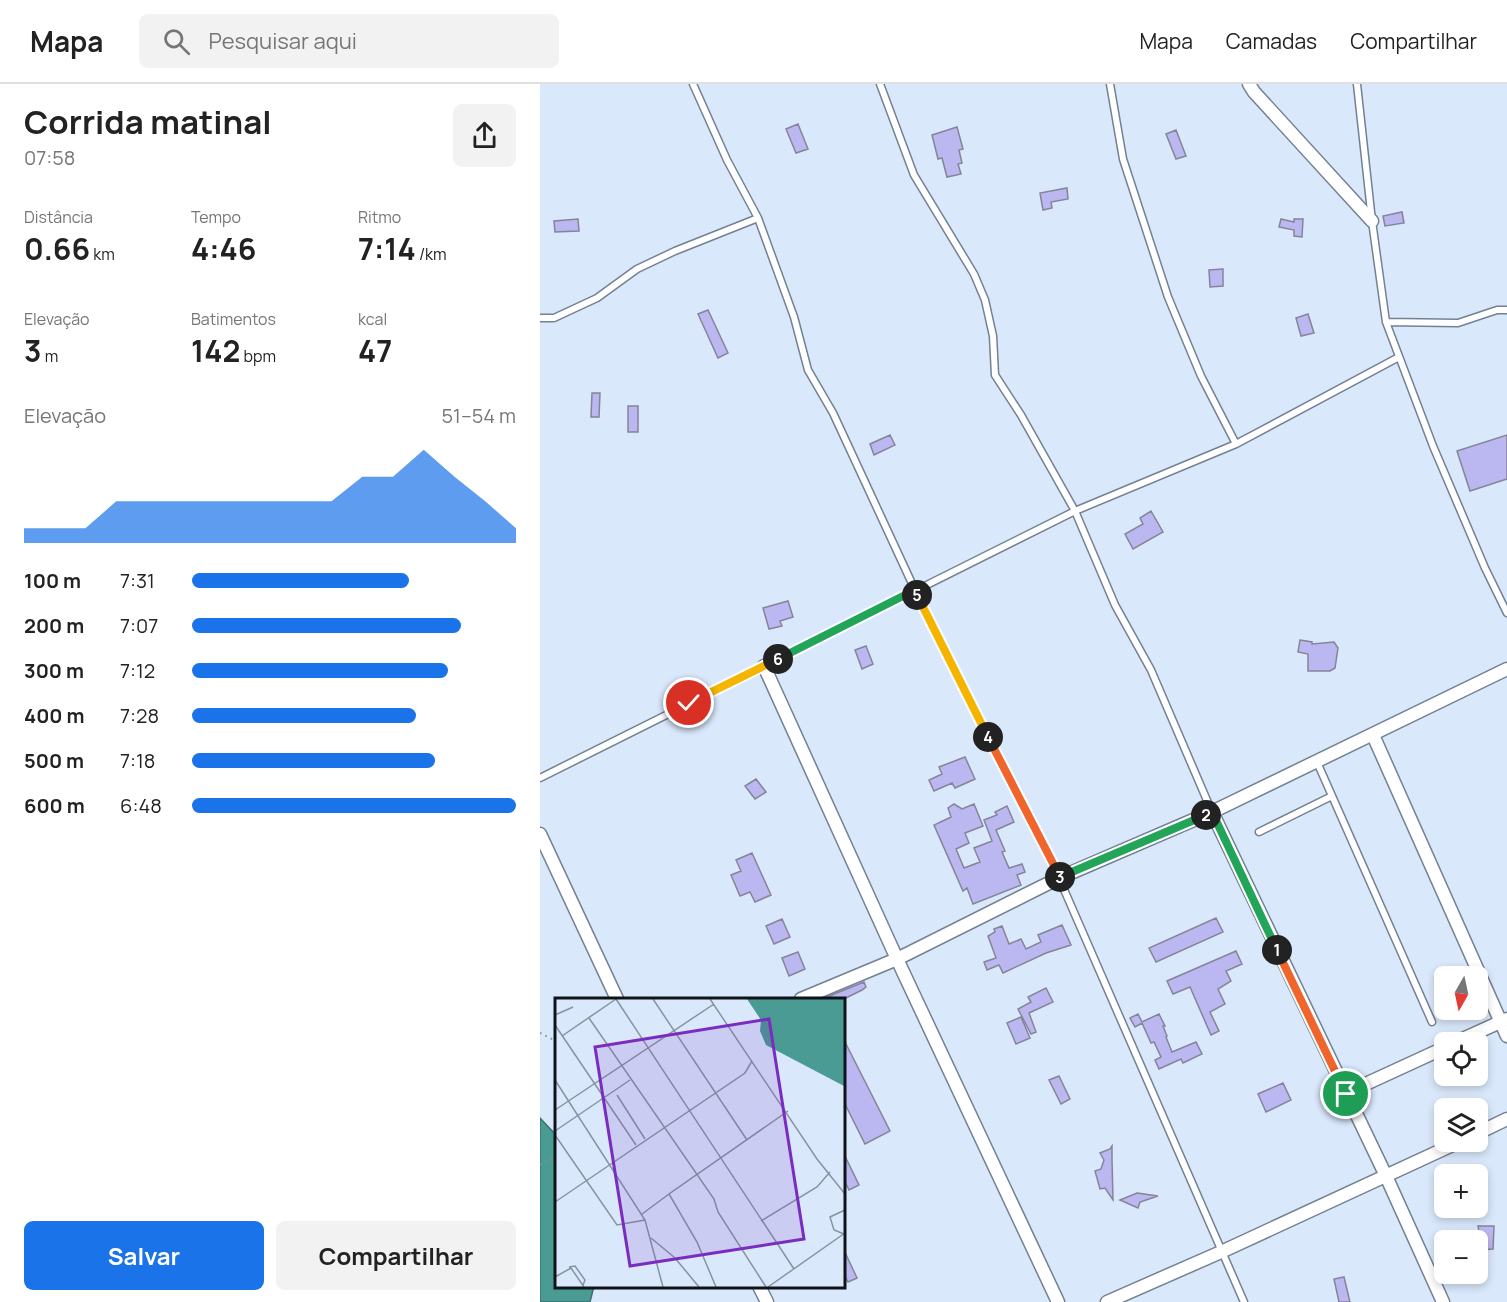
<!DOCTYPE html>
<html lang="pt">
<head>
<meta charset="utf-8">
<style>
	:root { --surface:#fff; --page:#f2f2f2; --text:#222; --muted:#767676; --line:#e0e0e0; --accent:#1a73e8 }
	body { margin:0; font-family:Manrope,sans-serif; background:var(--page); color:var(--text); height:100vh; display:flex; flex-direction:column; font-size:22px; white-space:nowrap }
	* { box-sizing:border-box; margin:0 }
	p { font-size:20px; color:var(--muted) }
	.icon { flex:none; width:33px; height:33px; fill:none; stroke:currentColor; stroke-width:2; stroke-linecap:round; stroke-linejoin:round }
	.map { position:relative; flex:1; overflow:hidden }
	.side { display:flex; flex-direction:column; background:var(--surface); width:540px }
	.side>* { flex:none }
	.needle { width:39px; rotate:189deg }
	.fabs { position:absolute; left:894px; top:882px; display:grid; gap:12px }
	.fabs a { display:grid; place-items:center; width:54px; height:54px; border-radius:9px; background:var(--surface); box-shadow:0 3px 9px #0003; font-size:30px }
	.pin { position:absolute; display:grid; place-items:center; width:51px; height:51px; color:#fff; margin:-26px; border:3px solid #fff; border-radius:50%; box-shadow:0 2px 6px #0007 }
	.km { position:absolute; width:30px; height:30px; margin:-15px; border-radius:50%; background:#222; color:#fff; font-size:16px; line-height:30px; text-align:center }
	.round { display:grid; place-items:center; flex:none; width:63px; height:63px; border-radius:9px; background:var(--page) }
	.headline { display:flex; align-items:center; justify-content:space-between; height:102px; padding:0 24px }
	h1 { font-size:33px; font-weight:700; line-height:45px }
	.stats { display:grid; grid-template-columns:repeat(3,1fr); gap:9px; height:102px; padding:6px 24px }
	.stats div { display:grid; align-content:center }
	.stats b { font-size:30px; font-weight:700 }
	.stats small { font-size:16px; font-weight:400 }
	.stats p { font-size:16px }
	.chart { height:168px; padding:12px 24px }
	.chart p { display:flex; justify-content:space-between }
	.chart svg { width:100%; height:108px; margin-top:6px; fill:var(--accent); opacity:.7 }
	.cta { display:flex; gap:12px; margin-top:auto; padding:12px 24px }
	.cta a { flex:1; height:69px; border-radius:9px; background:var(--accent); color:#fff; font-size:24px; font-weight:700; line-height:69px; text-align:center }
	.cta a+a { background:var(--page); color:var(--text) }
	ul { padding:0 24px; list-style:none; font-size:20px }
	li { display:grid; grid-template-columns:96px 72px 1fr; align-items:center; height:45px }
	li i { height:15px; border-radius:8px; background:var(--accent) }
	header { display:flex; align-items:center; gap:36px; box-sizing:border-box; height:84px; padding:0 30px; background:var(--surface); border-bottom:2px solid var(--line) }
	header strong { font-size:28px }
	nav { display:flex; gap:33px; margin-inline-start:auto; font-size:21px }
	.search { width:420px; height:54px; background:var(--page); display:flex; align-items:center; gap:15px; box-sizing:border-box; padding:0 21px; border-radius:9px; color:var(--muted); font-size:22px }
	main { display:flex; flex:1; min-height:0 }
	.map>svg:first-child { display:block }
	.water { fill:#499b94; stroke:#38726f; stroke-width:1.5 }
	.building { fill:#bbb7f0; stroke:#858498; stroke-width:1.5 }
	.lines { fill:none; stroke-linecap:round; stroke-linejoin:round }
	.service-casing { stroke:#738192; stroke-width:9 }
	.minor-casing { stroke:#738192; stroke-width:15 }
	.path { stroke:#838e9b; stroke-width:2; stroke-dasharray:1.5 4.5; stroke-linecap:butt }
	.service { stroke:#fff; stroke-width:6 }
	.minor { stroke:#fff; stroke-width:12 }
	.split-1-casing { stroke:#fff; stroke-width:12 }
	.split-2-casing { stroke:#fff; stroke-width:12 }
	.split-3-casing { stroke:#fff; stroke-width:12 }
	.split-4-casing { stroke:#fff; stroke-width:12 }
	.split-5-casing { stroke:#fff; stroke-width:12 }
	.split-6-casing { stroke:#fff; stroke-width:12 }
	.split-7-casing { stroke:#fff; stroke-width:12 }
	.split-1 { stroke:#f0652b; stroke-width:8 }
	.split-2 { stroke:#22a559; stroke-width:8 }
	.split-3 { stroke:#22a559; stroke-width:8 }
	.split-4 { stroke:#f0652b; stroke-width:8 }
	.split-5 { stroke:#f5b400; stroke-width:8 }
	.split-6 { stroke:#22a559; stroke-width:8 }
	.split-7 { stroke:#f5b400; stroke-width:8 }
	.inset-road { fill:none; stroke:#8893a1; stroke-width:1.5 }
	.view { fill:#7b2cbf; fill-opacity:0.15; stroke:#7b2cbf; stroke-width:3 }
	.inset-edge { fill:none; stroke:#0f141a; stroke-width:3 }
</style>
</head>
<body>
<header>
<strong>Mapa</strong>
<div class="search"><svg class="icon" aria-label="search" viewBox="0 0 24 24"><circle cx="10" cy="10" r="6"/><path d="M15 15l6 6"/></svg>Pesquisar aqui</div>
<nav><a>Mapa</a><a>Camadas</a><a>Compartilhar</a></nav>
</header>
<main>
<section class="side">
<div class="headline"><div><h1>Corrida matinal</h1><p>07:58</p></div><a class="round"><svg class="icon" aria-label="share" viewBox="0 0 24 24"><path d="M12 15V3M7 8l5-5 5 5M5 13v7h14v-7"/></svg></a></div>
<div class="stats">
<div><p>Distância</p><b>0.66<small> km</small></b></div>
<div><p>Tempo</p><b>4:46</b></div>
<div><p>Ritmo</p><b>7:14<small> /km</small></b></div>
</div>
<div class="stats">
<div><p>Elevação</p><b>3<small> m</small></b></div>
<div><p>Batimentos</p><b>142<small> bpm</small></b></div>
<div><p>kcal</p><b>47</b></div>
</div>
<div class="chart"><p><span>Elevação</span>51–54 m</p>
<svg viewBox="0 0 160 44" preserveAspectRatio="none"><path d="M0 44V38L10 38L20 38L30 27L40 27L50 27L60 27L70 27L80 27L90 27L100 27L110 17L120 17L130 6L140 17L150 27L160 38V44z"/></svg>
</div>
<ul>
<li><b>100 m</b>7:31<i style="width:67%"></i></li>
<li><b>200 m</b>7:07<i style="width:83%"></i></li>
<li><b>300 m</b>7:12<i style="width:79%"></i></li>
<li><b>400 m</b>7:28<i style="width:69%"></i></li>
<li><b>500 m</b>7:18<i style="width:75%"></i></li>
<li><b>600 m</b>6:48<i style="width:100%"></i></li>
</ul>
<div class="cta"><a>Salvar</a><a>Compartilhar</a></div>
</section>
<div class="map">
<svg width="967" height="1218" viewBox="0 0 967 1218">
	<rect width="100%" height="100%" fill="#d9e8fb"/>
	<path class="water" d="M0,1034L16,1051V1202H54L50,1218H0Z"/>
	<path class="building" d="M258,40L268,65L256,69L246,45Z
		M417,43L423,65L419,66L422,79L418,80L421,90L407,93L402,74L398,75L392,51Z
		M636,46L646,72L636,75L626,50Z
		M527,104L528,115L511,118L512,124L503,126L500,109Z
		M862,128L864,139L845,142L843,132Z
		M38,135L39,147L15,148L14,137Z
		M741,135L754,138V135H763L762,153L754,152V146L739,143Z
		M683,185V202L670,203L669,186Z
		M168,226L188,269L178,274L158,230Z
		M768,230L774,249L761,252L756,234Z
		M52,309H60L59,333H51Z
		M88,322H98V348H88Z
		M350,351L355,361L334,371L330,360Z
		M967,351V395L930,407L917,367Z
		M611,427L623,448L593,465L585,450L603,440L600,434Z
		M248,517L253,533L240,537L242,542L229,545L223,524Z
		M760,556L772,558V560L794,558L798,564L795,584L790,587H768V570L758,568Z
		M326,562L333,580L322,585L315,566Z
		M425,673L435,695L415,704L412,699L394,707L389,696L402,690L399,683Z
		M216,695L226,708L215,715L205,702Z
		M414,720L422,725L434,720L443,742L425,749L429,759L416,765L424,784L440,778L434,764L452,757L444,736L457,731L455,728L467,722L474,738L456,746L465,767L462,768L469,784L482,780L485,788L477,791L481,801L433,820L427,804L423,807L394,741L411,733L408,724Z
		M212,769L231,811L215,818L210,808L200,812L191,791L201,787L196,776Z
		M676,834L683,848L616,878L609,864Z
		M242,835L250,853L234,860L226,842Z
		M522,841L531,861L506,869L463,889L459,881L447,886L444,878L456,874L448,852L455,848L454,845L462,842L469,860L481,855L486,865L501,858L498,851Z
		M696,867L702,880L686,887L691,897L678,905L685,920L670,928L679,947L671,951L650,903L633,910L627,897Z
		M258,868L265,885L249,892L242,874Z
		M324,898L326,903L322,906L304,915H282Z
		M506,904L513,918L489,929L496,948L491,950L478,925L491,918L488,913Z
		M598,930L602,938L619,930L625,942H623L627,952L626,953L632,968L656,958L662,970L643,979L641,975L619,985L615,976L621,973L614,958L611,959L602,939L595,943L590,934Z
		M481,933L490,954L476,960L467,939Z
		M303,954L350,1047L325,1060L303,1016Z
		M519,992L530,1015L521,1020L509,996Z
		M743,999L751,1016L726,1028L718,1010Z
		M572,1062V1075L573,1116L565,1104L560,1105L555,1087L561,1085L564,1076L560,1069L570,1065Z
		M303,1068L319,1101L309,1106L303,1094Z
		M597,1109L618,1112L600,1118L598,1124L580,1116Z
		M938,1142H954L953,1165L938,1166V1156H934V1148H939Z
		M303,1164L317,1194L308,1198L303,1188Z
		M804,1193L810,1218H799L794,1195Z"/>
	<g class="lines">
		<g class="service-casing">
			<path id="service" d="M153,0L187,76L218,134L254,233L268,286L293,329L375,506L519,794L704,1218
				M340,0L374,91L434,190L445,216L453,252L455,291L481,331L535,427L575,521L611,586L672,728
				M817,0L832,137L846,238L893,362L945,484L967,529
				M0,234H14L57,214L97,185L135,167L218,134
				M846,238L918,239L957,226H967
				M696,360L859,273
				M777,678L892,938
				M0,694L535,427L696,360L661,292L628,213L583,75L570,0
				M719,748L792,712"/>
		</g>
		<g class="minor-casing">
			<path id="minor" d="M709,0L714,8L832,137
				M224,582L357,875L518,1218
				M833,651L967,952
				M672,728L846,1092L903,1218
				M0,750L77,915
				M261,915L357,875L519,794L672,728L967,585
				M916,958L967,935
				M806,1009L904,964
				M938,1049L967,1035
				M219,1202L227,1218
				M567,1218L681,1168L919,1058"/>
		</g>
		<path class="path" d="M0,949L16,957
			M0,1081L16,1071"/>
		<use href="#service" class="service"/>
		<use href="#minor" class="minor"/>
	</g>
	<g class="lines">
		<g class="split-1-casing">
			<path id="split-1" d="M737,866L806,1010"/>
		</g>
		<g class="split-2-casing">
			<path id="split-2" d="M666,731L672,728L737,866"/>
		</g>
		<g class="split-3-casing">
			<path id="split-3" d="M520,793L666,731"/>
		</g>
		<g class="split-4-casing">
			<path id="split-4" d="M448,653L520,793"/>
		</g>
		<g class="split-5-casing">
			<path id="split-5" d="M377,511L448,653"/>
		</g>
		<g class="split-6-casing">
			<path id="split-6" d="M238,575L375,506L377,511"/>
		</g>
		<g class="split-7-casing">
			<path id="split-7" d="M149,619L238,575"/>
		</g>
		<use href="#split-1" class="split-1"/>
		<use href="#split-2" class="split-2"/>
		<use href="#split-3" class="split-3"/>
		<use href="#split-4" class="split-4"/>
		<use href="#split-5" class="split-5"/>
		<use href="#split-6" class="split-6"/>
		<use href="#split-7" class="split-7"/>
	</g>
	<g transform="translate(15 914)">
		<rect width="290" height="290" fill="#d9e8fb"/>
		<path d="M192,1H289V88L211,47L205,33L206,22Z" fill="#499b94"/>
		<path class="inset-road" d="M61,1L239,271M98,1L192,142M155,1L262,161L290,196M0,17L18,9M34,20L159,201L163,214L211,289M0,27L81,147M7,38L61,1M0,82L90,222L108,289M62,97L90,141M0,112L159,6M0,133L75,82M0,137L62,227L90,222M0,204L190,75L197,63M87,216L114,196M206,223L262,189L275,174M289,236L279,232L275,219L290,212M96,240L120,260L144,289M14,269L20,268L30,282L28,287M0,279L16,270L29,289M161,289L142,244L114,196L233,113M213,289L290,235"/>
		<path class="view" d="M214,21L249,241L75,268L40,49Z"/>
		<rect width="290" height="290" class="inset-edge"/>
	</g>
</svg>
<div class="fabs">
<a><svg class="needle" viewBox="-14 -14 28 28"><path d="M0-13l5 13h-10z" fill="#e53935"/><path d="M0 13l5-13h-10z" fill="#767676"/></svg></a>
<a><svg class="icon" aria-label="locate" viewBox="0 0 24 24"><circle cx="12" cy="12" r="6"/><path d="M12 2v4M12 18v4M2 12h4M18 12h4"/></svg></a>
<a><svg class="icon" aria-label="layers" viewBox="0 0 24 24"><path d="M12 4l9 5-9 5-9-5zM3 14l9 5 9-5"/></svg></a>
<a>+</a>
<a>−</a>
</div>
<div class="pin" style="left:806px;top:1010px;background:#1e9e55"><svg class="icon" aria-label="arrive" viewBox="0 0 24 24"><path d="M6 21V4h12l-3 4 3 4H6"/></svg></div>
<div class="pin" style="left:149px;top:619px;background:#d93025"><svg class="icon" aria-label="check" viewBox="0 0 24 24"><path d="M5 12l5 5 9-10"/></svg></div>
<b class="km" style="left:737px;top:866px">1</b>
<b class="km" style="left:666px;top:731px">2</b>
<b class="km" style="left:520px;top:793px">3</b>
<b class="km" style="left:448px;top:653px">4</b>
<b class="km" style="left:377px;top:511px">5</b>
<b class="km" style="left:238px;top:575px">6</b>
</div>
</main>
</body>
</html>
